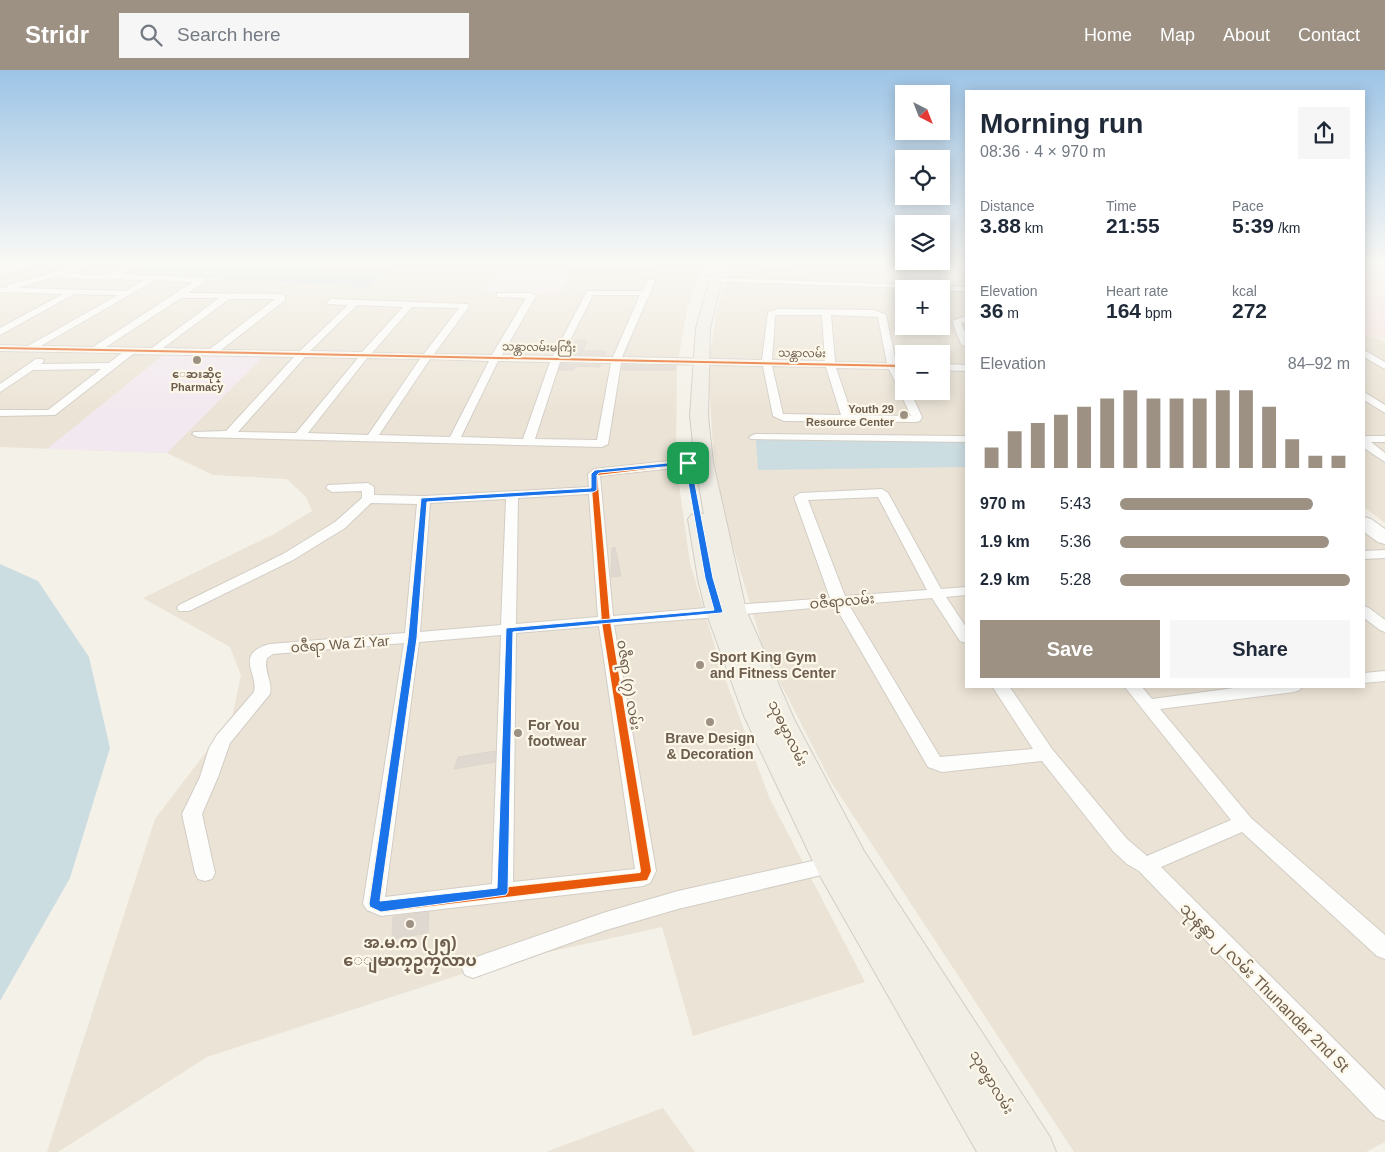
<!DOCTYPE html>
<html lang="en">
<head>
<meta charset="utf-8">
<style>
	:root { --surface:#fff; --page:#f6f6f7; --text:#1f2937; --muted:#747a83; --accent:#9c9183 }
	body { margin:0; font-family:Helvetica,"Noto Sans Myanmar",sans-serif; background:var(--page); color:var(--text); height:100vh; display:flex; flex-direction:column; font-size:19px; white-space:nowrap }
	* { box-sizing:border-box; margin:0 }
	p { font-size:16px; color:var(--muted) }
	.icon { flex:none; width:28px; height:28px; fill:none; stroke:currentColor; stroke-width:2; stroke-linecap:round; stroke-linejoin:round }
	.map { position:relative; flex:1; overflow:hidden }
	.panel { position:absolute; left:965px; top:20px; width:400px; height:598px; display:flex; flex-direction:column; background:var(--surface); border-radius:0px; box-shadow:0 2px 12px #0003 }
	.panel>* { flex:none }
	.needle { width:32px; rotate:138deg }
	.buttons { position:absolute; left:895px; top:15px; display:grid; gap:10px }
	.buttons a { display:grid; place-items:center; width:55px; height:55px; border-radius:0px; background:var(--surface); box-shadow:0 2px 12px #0003; font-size:25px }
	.pin { position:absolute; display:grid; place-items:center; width:42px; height:42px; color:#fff; margin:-21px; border-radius:10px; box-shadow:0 2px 8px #0006 }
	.round { display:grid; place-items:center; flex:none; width:52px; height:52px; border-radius:0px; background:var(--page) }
	.summary { display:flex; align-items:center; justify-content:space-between; height:85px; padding:0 15px }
	h1 { font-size:28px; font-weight:800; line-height:38px }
	.stats { display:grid; grid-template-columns:repeat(3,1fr); gap:8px; height:85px; padding:5px 15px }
	.stats div { display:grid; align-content:center }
	.stats b { font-size:21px; font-weight:800 }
	.stats small { font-size:14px; font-weight:400 }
	.stats p { font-size:14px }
	.chart { height:140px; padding:10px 15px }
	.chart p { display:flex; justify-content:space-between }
	.chart svg { width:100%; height:90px; margin-top:5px; stroke:var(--accent); stroke-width:6 }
	.action { display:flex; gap:10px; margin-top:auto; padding:10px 15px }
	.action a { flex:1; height:58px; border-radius:0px; background:var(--accent); color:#fff; font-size:20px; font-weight:800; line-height:58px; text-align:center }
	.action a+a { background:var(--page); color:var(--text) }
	ul { padding:0 15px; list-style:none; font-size:16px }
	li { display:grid; grid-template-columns:80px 60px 1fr; align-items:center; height:38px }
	li i { height:12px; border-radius:6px; background:var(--accent) }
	header { display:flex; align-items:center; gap:30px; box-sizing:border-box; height:70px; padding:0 25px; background:var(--accent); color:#fff }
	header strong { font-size:24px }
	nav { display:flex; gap:28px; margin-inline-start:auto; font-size:18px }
	.search { width:350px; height:45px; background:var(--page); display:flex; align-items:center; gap:12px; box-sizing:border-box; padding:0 18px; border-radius:0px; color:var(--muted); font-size:19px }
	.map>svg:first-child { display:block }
	.residential { fill:#ebe3d5; fill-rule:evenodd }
	.education { fill:#f2e8ef }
	.medical { fill:#f5e3df }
	.water { fill:#ccdde2 }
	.building { fill:#dfd8d0; stroke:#dcd6cb }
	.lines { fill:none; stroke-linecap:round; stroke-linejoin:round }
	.street-casing { stroke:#d2cdc5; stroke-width:2 }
	.secondary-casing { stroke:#d2cdc5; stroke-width:2 }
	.primary-casing { stroke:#d3cdc6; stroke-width:2 }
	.street { fill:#fdfdfc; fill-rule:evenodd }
	.secondary { fill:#fdfdfc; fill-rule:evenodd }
	.primary { fill:#f0eee5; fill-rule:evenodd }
	.cycleway-casing { stroke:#fcf7e9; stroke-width:3 }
	.cycleway { fill:#e8590c; fill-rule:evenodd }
	.route { fill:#1a73e8; stroke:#fff; fill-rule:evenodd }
	.poi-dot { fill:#9c9183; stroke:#fcf7e9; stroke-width:2 }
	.labels { text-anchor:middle; stroke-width:4.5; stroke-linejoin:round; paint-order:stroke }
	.far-street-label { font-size:11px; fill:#6d5d4d; stroke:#fcf7e9 }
	.far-poi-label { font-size:11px; font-weight:bold; fill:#6d5d4d; stroke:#fcf7e9 }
	.street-label { font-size:14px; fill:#6d5d4d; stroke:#fcf7e9 }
	.poi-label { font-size:14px; font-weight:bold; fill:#6d5d4d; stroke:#fcf7e9; text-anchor:start }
	.near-poi-label { font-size:16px; font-weight:bold; fill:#6d5d4d; stroke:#fcf7e9 }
	.near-street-label { font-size:16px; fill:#6d5d4d; stroke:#fcf7e9 }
</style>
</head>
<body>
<header>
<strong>Stridr</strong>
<div class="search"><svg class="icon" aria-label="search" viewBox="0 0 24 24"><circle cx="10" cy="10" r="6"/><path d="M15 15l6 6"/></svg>Search here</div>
<nav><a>Home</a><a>Map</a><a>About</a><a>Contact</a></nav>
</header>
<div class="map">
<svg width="1385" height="1082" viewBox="0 0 1385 1082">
	<rect width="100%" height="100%" fill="#f4f1e8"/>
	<path class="residential" d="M39,194H704L688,235L677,296L676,393L690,493L721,597L769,727L865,912L693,966L662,857L490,895L207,987L58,1082H47L155,749L232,648L241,605L230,577L143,528L274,464L312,441L306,427L287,409L213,405L167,383L0,377V203Z
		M731,194L794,196L795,194H966V616H1364V459L1385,475V1072L1366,1082H1074L831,712L764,581L722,439L713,378L708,297L717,240ZM904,219H941V256H904ZM904,284H941V321H904Z
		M1364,266L1378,268L1385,272V453L1364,437Z
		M663,1038L695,1082H546Z"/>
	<path class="education" d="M501,200L573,202L558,225L483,222Z
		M163,285L263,287L167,383L47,379Z"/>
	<path class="medical" d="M1364,194H1385V268L1364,266Z"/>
	<path class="water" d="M152,194H290L392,200L365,217L124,203Z
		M756,370L966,372V397L758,400Z
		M0,494L38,511L89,587L110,678L70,808L0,931Z"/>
	<path class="building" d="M575,270H587L583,281H606L605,285L565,284L566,282H570Z
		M561,294L601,295L600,297L576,296L574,300H559Z
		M623,295L676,296L675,300H622Z
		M615,477L621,506L611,507L612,478Z
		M495,681V692L454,699L458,687Z
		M429,842L428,863L392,869L393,847Z"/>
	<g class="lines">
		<g class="street-casing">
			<path id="street" d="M84,194H95L68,203L100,206L136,194H147L120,204L205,208V212L188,223L280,224L285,226V230L221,280L300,281L348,235L328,234L327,232L331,229L468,234V238L434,284L492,285L526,228L497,227V223H532L536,226L502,285L553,286L587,221H643L648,209H651L655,211L622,287L762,290L768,242L778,239L874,240L886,245L896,293H904V299H899L904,308V321H910L922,347L920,351L916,352L784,351L773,346L763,296L621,293L608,374L602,377L198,367L192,364L194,362L226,361L294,287L133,284L55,345L0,346V340H48L101,299L33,300L0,322V314L36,289H42L44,291L41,294L109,293L122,283L0,281V275L28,276L118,225L74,224L0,265V258L63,224L0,222V218H7L8,215ZM60,205L64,207C91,210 117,209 145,210L126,221L17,218ZM155,210L193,212L93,277L41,276ZM593,225H640L613,287L562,286ZM181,228H219L152,278L106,277ZM229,229H275L210,279L163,278ZM357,235L403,237L362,282L310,281ZM412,237L459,238L424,284L372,283ZM778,245H822L825,291L772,290L775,246ZM831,245L878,247L887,293L835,292ZM305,287L358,288L296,363L238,362ZM367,288L420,289L368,365L308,363ZM430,289L489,291L450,367L379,365ZM498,291L550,292L523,369L461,367ZM560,292L611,293L597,370L535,369ZM772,296L826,297L841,345L783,344ZM836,298L889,299L911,346L852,345Z
				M564,194H659L653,198L568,196Z
				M910,194H929C925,198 914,198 910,194Z
				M701,207L966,217V221H941V219L704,211H701Z
				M966,246V252L961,253L966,264V277L961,274L952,251Z
				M1364,280L1385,292V299L1364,287Z
				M941,294L966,295V301L941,300Z
				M1364,322L1385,335V343L1364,330Z
				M755,364L966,366V372L751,369L749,367Z
				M1364,366H1385V372H1371L1385,383V392L1364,378Z
				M688,389L694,393L692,396L600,406L613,546L718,537L723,539L726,542L723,545L718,547L614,555L656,801L650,813L643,816L381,846L367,840L363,834L404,573L273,584L267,588C263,601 273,611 270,624L230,673L218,707L202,744L215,803L212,809L205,811L198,809L195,803L182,744L200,707L209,678L217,665L254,622C259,604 233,584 270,574L405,563L417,434L371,433L345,458L293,490L189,541H179L177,538L179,535L283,484L335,452L362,428V421L332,422L326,418L328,415L368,413L374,417V425L424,426L589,417L588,404L594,399ZM589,424L598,547L516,554L518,428ZM506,429L501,555L420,562L430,433ZM599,556L635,799L513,812L516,563ZM501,565L492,814L385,827L419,572Z
				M882,419L888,423L941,519L966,517V525L946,527L966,557V573L960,571L932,528L849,535L940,687L1033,679L992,616H1009L1052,679L1127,769L1147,786L1231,750L1124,616H1141L1152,629L1249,616H1302L1300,620L1294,622L1160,639L1251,748L1385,865V889L1377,886L1242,762L1161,797L1385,1020V1051L1376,1047L1139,801L1127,794L1113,781L1042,691L942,702L928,697L835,536L734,545L729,543L727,540L729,537L734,535L830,528L794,427L800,423ZM878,427L927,520L845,526L808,430Z
				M1385,480V488L1364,489V481Z
				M1364,536L1369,538L1385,550V562L1380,560L1364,548Z
				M1385,601V611L1364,613V603Z
				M830,787L837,789L840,795L837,801L830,803L678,839L606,860L473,908L465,905L462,898L465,891L606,842L678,821Z"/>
		</g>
		<g class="secondary-casing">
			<path id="secondary" d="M1364,447L1371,449L1385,459V474L1378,472L1364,462Z"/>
		</g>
		<g class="primary-casing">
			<path id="primary" d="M714,194H726L710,258L708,346L713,392L746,540L794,649L864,781L1050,1067L1056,1082H977L819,804L744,646L706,542L698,509L688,449L691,445L698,443L704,444L695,392L690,346L696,258Z"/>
		</g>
		<use href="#street" class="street"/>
		<use href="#secondary" class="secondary"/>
		<use href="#primary" class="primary"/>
		<g class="cycleway-casing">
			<path id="cycleway" d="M0,277L904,295V297L0,279Z
				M688,391L691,393L690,394L597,405L610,552L651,801L647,810L381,842L370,837L369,834L408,569L421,430L424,428L427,430L416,569L380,832H381L502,818L640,803L641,801L602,552L591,404L598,400Z"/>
		</g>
		<use href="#cycleway" class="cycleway"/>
	</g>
	<linearGradient id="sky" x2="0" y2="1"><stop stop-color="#9dc4e6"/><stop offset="0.56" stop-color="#faf9f5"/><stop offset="1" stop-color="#faf9f5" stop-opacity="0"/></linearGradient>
	<rect width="1385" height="345" fill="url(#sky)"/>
	<path class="route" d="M688,391L691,393L713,508L723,542L721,543L513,562L508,822L506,825L381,842L370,837L369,834L408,568L421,428L591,418V404L595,400ZM685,395L705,508L714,540L506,558L497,818L380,831L417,568L427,432L594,422L597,420V405L599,403Z"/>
	<g class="poi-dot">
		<circle cx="197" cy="290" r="5"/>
		<circle cx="904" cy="345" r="5"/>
		<circle cx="700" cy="595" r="5"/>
		<circle cx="710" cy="652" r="5"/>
		<circle cx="518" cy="663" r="5"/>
		<circle cx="410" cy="854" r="5"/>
	</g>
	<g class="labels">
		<g class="far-street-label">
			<text transform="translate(539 277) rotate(1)" y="4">သန္တာလမ်းမကြီး</text>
			<text transform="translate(802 283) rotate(1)" y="4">သန္တာလမ်း</text>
		</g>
		<g class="far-poi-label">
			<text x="197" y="308">ေဆးဆိုင္<tspan x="197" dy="13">Pharmacy</tspan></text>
			<text x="894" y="343" text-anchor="end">Youth 29<tspan x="894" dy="13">Resource Center</tspan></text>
		</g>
		<g class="street-label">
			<text transform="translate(842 531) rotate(-5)" y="5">ဝဇီရာလမ်း</text>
			<text transform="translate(340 574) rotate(-4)" y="5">၀ဇီရာ Wa Zi Yar</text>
			<text transform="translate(629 615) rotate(81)" y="5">၀ဇီရာ (၇) လမ်း</text>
			<text transform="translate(788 663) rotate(64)" y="5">သုဓမ္မာလမ်း</text>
			<text transform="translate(992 1012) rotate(59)" y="5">သုဓမ္မာလမ်း</text>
		</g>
		<g class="poi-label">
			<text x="710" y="592">Sport King Gym<tspan x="710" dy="16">and Fitness Center</tspan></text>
			<text x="528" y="660">For You<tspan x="528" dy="16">footwear</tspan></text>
			<text x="710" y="673" text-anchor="middle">Brave Design<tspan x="710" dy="16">&amp; Decoration</tspan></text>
		</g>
		<g class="near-poi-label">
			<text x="410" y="878">အ.မ.က (၂၅)<tspan x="410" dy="18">ေျမာက္ဥကၠလာပ</tspan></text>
		</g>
		<g class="near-street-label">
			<text transform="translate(1265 917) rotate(45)" y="6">သုနန္ဒာ ၂ လမ်း Thunandar 2nd St</text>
		</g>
	</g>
</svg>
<div class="buttons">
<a><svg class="needle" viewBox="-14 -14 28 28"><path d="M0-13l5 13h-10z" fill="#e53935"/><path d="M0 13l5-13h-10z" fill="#747a83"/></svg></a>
<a><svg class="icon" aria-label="locate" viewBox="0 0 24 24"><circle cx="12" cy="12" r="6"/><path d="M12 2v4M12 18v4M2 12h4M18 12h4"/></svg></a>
<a><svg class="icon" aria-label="layers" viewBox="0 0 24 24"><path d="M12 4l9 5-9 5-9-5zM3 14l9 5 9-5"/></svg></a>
<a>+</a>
<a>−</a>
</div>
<div class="pin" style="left:688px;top:393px;background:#1e9e55"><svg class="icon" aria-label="arrive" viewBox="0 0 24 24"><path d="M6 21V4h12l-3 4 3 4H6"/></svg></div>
<section class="panel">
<div class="summary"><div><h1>Morning run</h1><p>08:36 · 4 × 970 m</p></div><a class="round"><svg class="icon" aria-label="share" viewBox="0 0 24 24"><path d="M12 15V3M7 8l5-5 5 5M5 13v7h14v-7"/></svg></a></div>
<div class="stats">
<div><p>Distance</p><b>3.88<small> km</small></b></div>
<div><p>Time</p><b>21:55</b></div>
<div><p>Pace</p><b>5:39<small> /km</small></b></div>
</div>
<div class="stats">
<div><p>Elevation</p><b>36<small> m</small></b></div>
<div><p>Heart rate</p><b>164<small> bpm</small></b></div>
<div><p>kcal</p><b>272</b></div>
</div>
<div class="chart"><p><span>Elevation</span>84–92 m</p>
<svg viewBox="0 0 160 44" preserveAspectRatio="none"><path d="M5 44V34M15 44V26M25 44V22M35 44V18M45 44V14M55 44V10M65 44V6M75 44V10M85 44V10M95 44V10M105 44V6M115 44V6M125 44V14M135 44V30M145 44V38M155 44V38"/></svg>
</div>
<ul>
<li><b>970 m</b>5:43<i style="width:84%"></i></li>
<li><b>1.9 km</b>5:36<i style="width:91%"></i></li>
<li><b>2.9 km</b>5:28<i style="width:100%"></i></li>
</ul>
<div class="action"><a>Save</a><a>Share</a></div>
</section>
</div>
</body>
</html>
